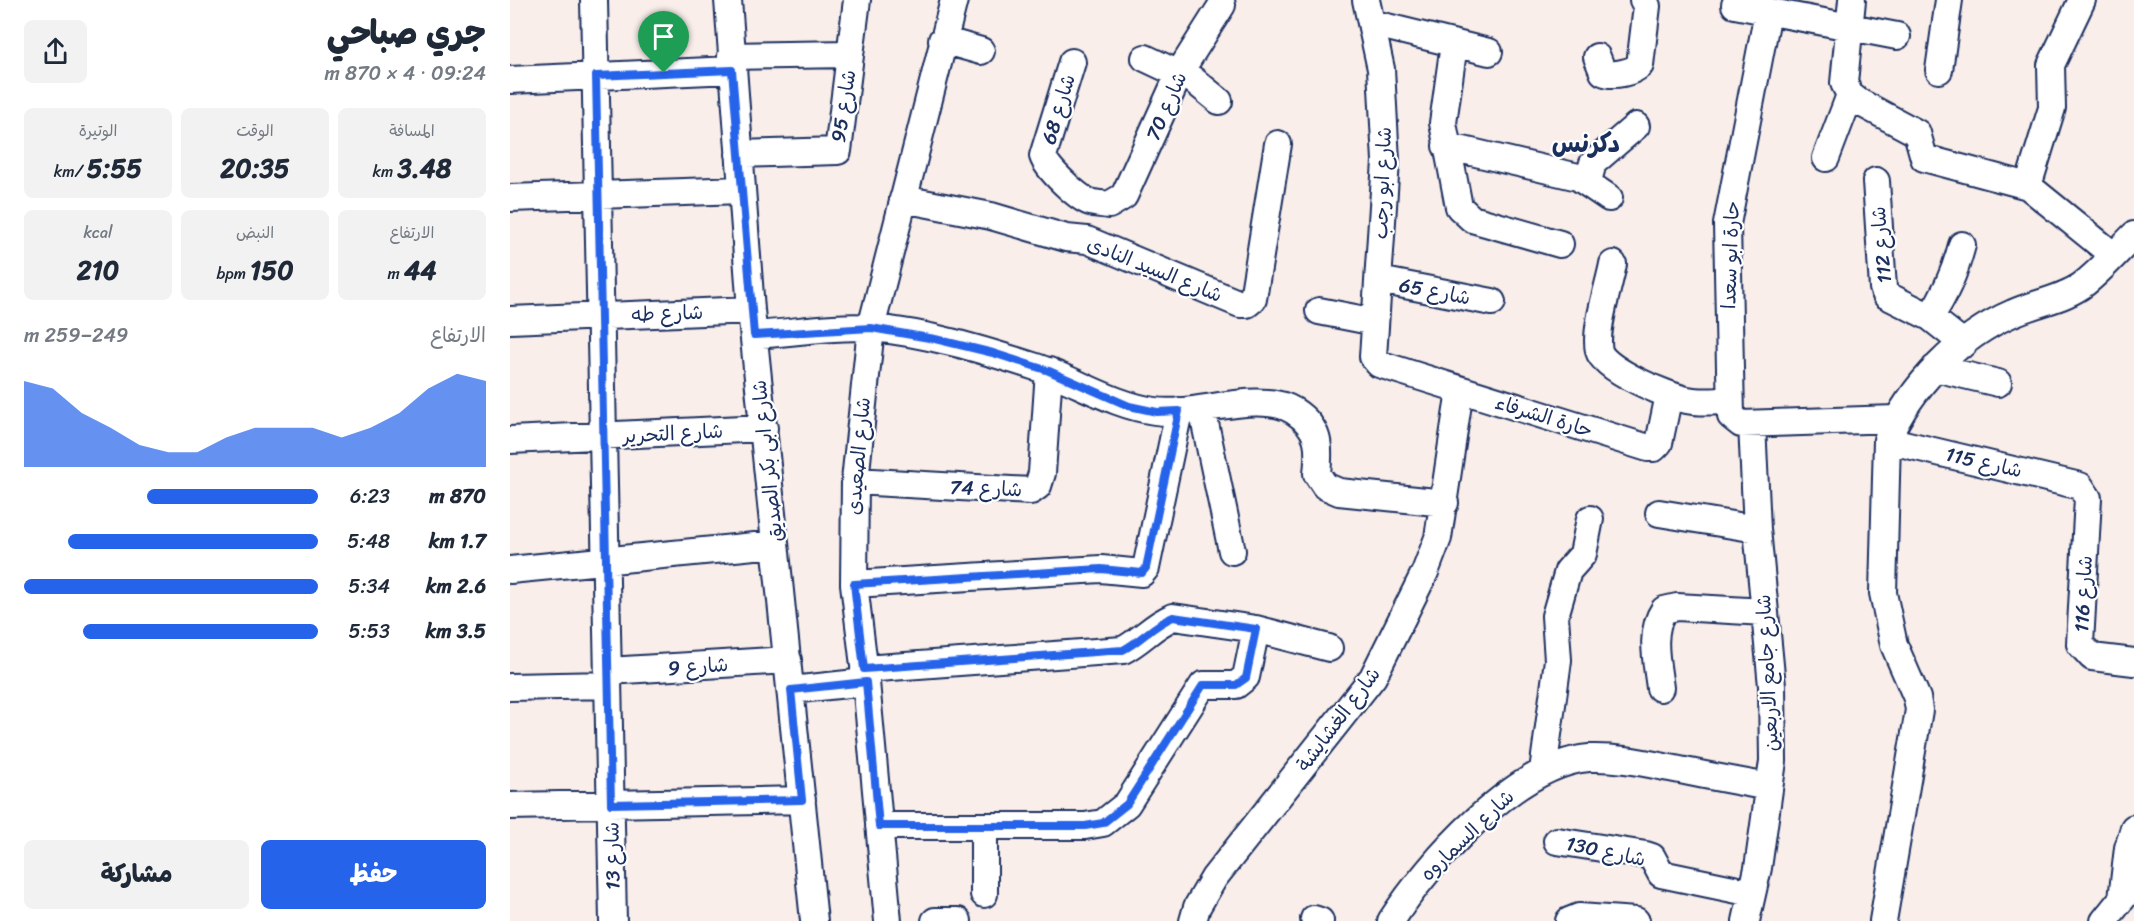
<!DOCTYPE html>
<html lang="ar">
<head>
<meta charset="utf-8">
<style>
	:root { --surface:#fff; --page:#f2f2f3; --text:#1f2937; --muted:#747a83; --accent:#2563eb }
	body { margin:0; font-family:Sriracha,"Playpen Sans Arabic",sans-serif; background:var(--page); color:var(--text); direction:rtl; height:100vh; display:flex; flex-direction:column; font-size:22px; white-space:nowrap }
	* { box-sizing:border-box; margin:0 }
	p { font-size:20px; color:var(--muted) }
	.icon { flex:none; width:33px; height:33px; fill:none; stroke:currentColor; stroke-width:2; stroke-linecap:round; stroke-linejoin:round }
	.map { position:relative; flex:1; overflow:hidden; direction:ltr }
	.details { display:flex; flex-direction:column; background:var(--surface); width:510px }
	.details>* { flex:none }
	.pin { position:absolute; display:grid; place-items:center; width:51px; height:51px; color:#fff; margin:-62px -26px; border-radius:50% 50% 50% 0; rotate:-45deg; box-shadow:0 0 6px #0007 }
	.pin .icon { rotate:45deg }
	.round { display:grid; place-items:center; flex:none; width:63px; height:63px; border-radius:9px; background:var(--page) }
	.headline { display:flex; align-items:center; justify-content:space-between; height:102px; padding:0 24px }
	h1 { font-size:33px; font-weight:800; line-height:45px }
	.figures { display:grid; grid-template-columns:repeat(3,1fr); gap:9px; height:102px; padding:6px 24px }
	.figures div { display:grid; align-content:center; border-radius:9px; background:var(--page); text-align:center }
	.figures b { font-size:26px; font-weight:800 }
	.figures small { font-size:16px; font-weight:400 }
	.figures p { font-size:16px }
	.chart { height:168px; padding:12px 24px }
	.chart p { display:flex; justify-content:space-between }
	.chart svg { width:100%; height:108px; margin-top:6px; fill:var(--accent); opacity:.7 }
	.cta { display:flex; gap:12px; margin-top:auto; padding:12px 24px }
	.cta a { flex:1; height:69px; border-radius:9px; background:var(--accent); color:#fff; font-size:24px; font-weight:800; line-height:69px; text-align:center }
	.cta a+a { background:var(--page); color:var(--text) }
	ul { padding:0 24px; list-style:none; font-size:20px }
	li { display:grid; grid-template-columns:96px 72px 1fr; align-items:center; height:45px }
	li i { height:15px; border-radius:8px; background:var(--accent) }
	main { display:flex; flex:1; min-height:0 }
	.map>svg:first-child { display:block }
	.lines { fill:none; stroke-linecap:round; stroke-linejoin:round }
	.street-casing { stroke:#1b2f5e; stroke-width:30 }
	.street { stroke:#fff; stroke-width:26 }
	.route-casing { stroke:#fff; stroke-width:12 }
	.route { stroke:#2563eb; stroke-width:8 }
	.labels { text-anchor:middle; stroke-width:4.5; stroke-linejoin:round; paint-order:stroke }
	.street-label { font-size:20px; fill:#1b2f5e; stroke:#fff }
	.district-label { font-size:26px; font-weight:bold; fill:#1b2f5e; stroke:#fff }
</style>
</head>
<body>
<main>
<div class="map">
<svg width="1624" height="921" viewBox="0 0 1624 921">
	<rect width="100%" height="100%" fill="#f9eeea"/>
	<filter id="ink" filterUnits="userSpaceOnUse"><feTurbulence type="fractalNoise" baseFrequency=".0167" numOctaves="2"/><feDisplacementMap in="SourceGraphic" scale="12" xChannelSelector="R" yChannelSelector="G"/><feConvolveMatrix kernelMatrix="1 2 1 2 8 2 1 2 1" color-interpolation-filters="sRGB"/></filter>
	<g filter="url(#ink)">
		<g class="lines">
			<g class="street-casing">
				<path id="street" d="M84,0L103,921
					M218,0L241,310L304,921
					M856,0L871,69L876,161L863,357L869,364L1138,448H1144L1149,443L1159,395
					M1342,0L1334,83L1340,95L1349,102L1407,133L1414,158L1518,186L1603,255
					M1225,5L1387,36
					M1258,12L1217,224L1221,416L1231,424L1386,419
					M861,23L979,52
					M432,40L471,51
					M944,44L933,123L949,207L962,219L1050,244
					M221,56L340,54
					M1087,57L1093,72C1103,77 1123,72 1130,65L1137,6L1133,0
					M635,58L669,74
					M562,62L533,156C537,169 568,198 580,202C586,204 593,204 599,205L614,196L671,70L712,5
					M671,70L709,101
					M1429,70L1439,0
					M0,80L222,70
					M936,146L1068,177L1099,198
					M229,154L328,151L347,0
					M1316,158L1340,95
					M1078,181L1083,163L1126,126
					M1366,181L1373,288L1376,295L1420,317L1454,344
					M1518,186L1542,108L1541,65L1572,0
					M0,198L232,190
					M393,199L481,216L556,238L577,240L730,304H737L743,299L768,144
					M1103,264C1099,286 1084,330 1089,351C1094,370 1158,396 1177,400C1190,403 1205,401 1219,401
					M869,280L982,302
					M809,311L865,322
					M1420,317C1436,294 1445,272 1452,245
					M0,320L241,310
					M244,335C281,333 325,325 362,328C418,333 473,350 526,367C566,380 602,405 645,411C685,417 749,389 784,411C810,428 810,446 807,474L815,486L829,492L935,503
					M1425,368L1488,383
					M692,409L722,551
					M0,440L254,428
					M1377,440L1570,486L1578,498L1570,644L1582,657L1624,662
					M345,481L521,491L528,486L532,473L539,371
					M1149,513L1247,529
					M0,570L265,544
					M344,584L591,569L632,573L636,568L669,411
					M354,669L613,650C631,641 643,625 663,617L746,629L819,648
					M98,671L278,660
					M0,687L98,685
					M1150,688C1147,663 1139,632 1154,610L1167,607L1255,612
					M281,690L356,682
					M1033,771L1048,660L1045,616L1058,571L1073,554L1080,519
					M0,806L292,800
					M369,826H575L593,823L617,804L693,685H726L736,677L746,629
					M1047,841L1136,855L1142,857L1151,874L1242,893
					M474,894V826
					M1612,899L1618,848L1624,828
					M804,919L810,921
					M378,921L356,682L344,584L345,481L361,328L444,0
					M425,921H448
					M683,921L687,907L704,878L863,677L915,572L928,538L950,390
					M881,921C919,862 1006,764 1079,758C1107,757 1134,763 1160,768C1193,775 1226,781 1259,787
					M1059,921L1069,917L1126,921
					M1236,921L1248,868L1263,761L1262,686L1247,529L1242,424
					M1373,921L1409,710L1407,698L1384,645L1373,593L1377,440C1401,386 1449,336 1503,313C1525,303 1550,300 1571,286C1590,272 1607,252 1624,235
					M1594,921L1622,886"/>
			</g>
			<use href="#street" class="street"/>
		</g>
	</g>
	<g class="lines" filter="url(#ink)">
		<g class="route-casing">
			<path id="route" d="M222,70L244,335L361,328L425,339L483,353L539,371L619,406L647,412L669,411L636,568L632,573L591,569L344,584L354,669L613,650C631,641 643,625 663,617L746,629L736,678L726,685H693L617,804L593,823L575,826H369L356,682L281,690L292,800L101,804L86,76Z"/>
		</g>
		<use href="#route" class="route"/>
	</g>
	<g class="labels">
		<g class="street-label">
			<text transform="translate(333 106) rotate(-81)" y="7">شارع 95</text>
			<text transform="translate(656 106) rotate(-66)" y="7">شارع 70</text>
			<text transform="translate(548 109) rotate(-73)" y="7">شارع 68</text>
			<text transform="translate(872 183) rotate(-88)" y="7">شارع ابو رجب</text>
			<text transform="translate(1371 245) rotate(-95)" y="7">شارع 112</text>
			<text transform="translate(1220 255) rotate(-88)" y="7">حارة ابو سعدا</text>
			<text transform="translate(645 269) rotate(22)" y="7">شارع السيد النادى</text>
			<text transform="translate(925 291) rotate(11)" y="7">شارع 65</text>
			<text transform="translate(157 313) rotate(-2)" y="7">شارع طه</text>
			<text transform="translate(1034 416) rotate(17)" y="7">حارة الشرفاء</text>
			<text transform="translate(163 433) rotate(-3)" y="7">شارع التحرير</text>
			<text transform="translate(348 456) rotate(-85)" y="7">شارع الصعيدى</text>
			<text transform="translate(257 461) rotate(-96)" y="7">شارع ابى بكر الصديق</text>
			<text transform="translate(1474 462) rotate(13)" y="7">شارع 115</text>
			<text transform="translate(476 488) rotate(2)" y="7">شارع 74</text>
			<text transform="translate(1573 594) rotate(-87)" y="7">شارع 116</text>
			<text transform="translate(188 666) rotate(-4)" y="7">شارع 9</text>
			<text transform="translate(1257 673) rotate(-93)" y="7">شارع جامع الاربعين</text>
			<text transform="translate(828 719) rotate(-53)" y="7">شارع الغشايشة</text>
			<text transform="translate(957 835) rotate(-44)" y="7">شارع السماروه</text>
			<text transform="translate(1096 851) rotate(12)" y="7">شارع 130</text>
			<text transform="translate(102 856) rotate(-91)" y="7">شارع 13</text>
		</g>
		<g class="district-label">
			<text x="1076" y="152">دكرنس</text>
		</g>
	</g>
</svg>
<div class="pin" style="left:154px;top:73px;background:#1e9e55"><svg class="icon" aria-label="arrive" viewBox="0 0 24 24"><path d="M6 21V4h12l-3 4 3 4H6"/></svg></div>
</div>
<section class="details">
<div class="headline"><div><h1>جري صباحي</h1><p>09:24 · 4 × 870 m</p></div><a class="round"><svg class="icon" aria-label="share" viewBox="0 0 24 24"><path d="M12 15V3M7 8l5-5 5 5M5 13v7h14v-7"/></svg></a></div>
<div class="figures">
<div><p>المسافة</p><b>3.48<small> km</small></b></div>
<div><p>الوقت</p><b>20:35</b></div>
<div><p>الوتيرة</p><b>5:55<small> /km</small></b></div>
</div>
<div class="figures">
<div><p>الارتفاع</p><b>44<small> m</small></b></div>
<div><p>النبض</p><b>150<small> bpm</small></b></div>
<div><p>kcal</p><b>210</b></div>
</div>
<div class="chart"><p><span>الارتفاع</span>249–259 m</p>
<svg viewBox="0 0 160 44" preserveAspectRatio="none"><path d="M0 44V9L10 12L20 22L30 28L40 35L50 38L60 38L70 32L80 28L90 28L100 28L110 32L120 28L130 22L140 12L150 6L160 9V44z"/></svg>
</div>
<ul>
<li><b>870 m</b>6:23<i style="width:58%"></i></li>
<li><b>1.7 km</b>5:48<i style="width:85%"></i></li>
<li><b>2.6 km</b>5:34<i style="width:100%"></i></li>
<li><b>3.5 km</b>5:53<i style="width:80%"></i></li>
</ul>
<div class="cta"><a>حفظ</a><a>مشاركة</a></div>
</section>
</main>
</body>
</html>
